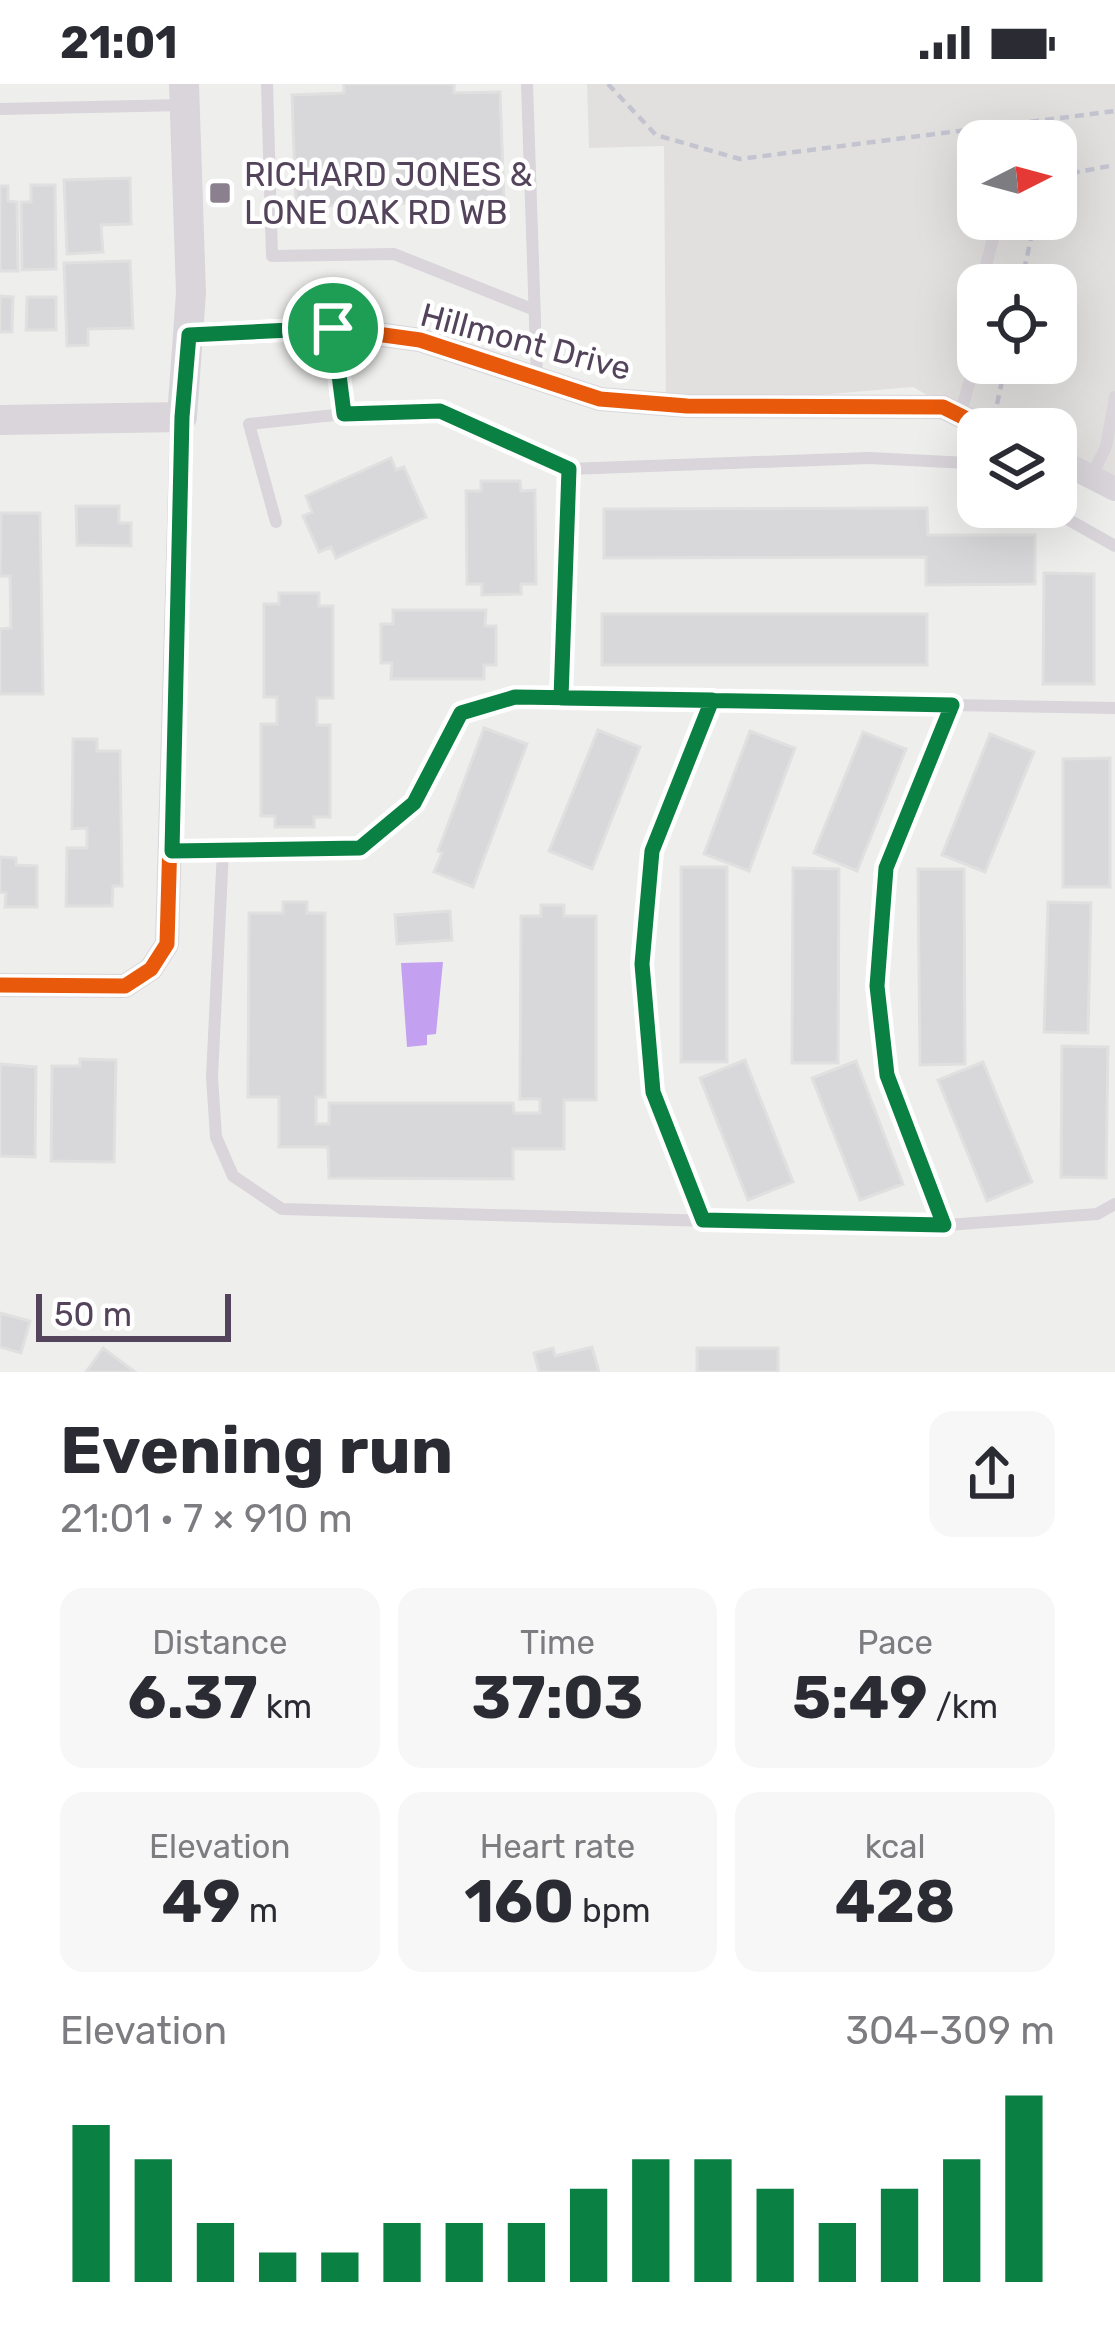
<!DOCTYPE html>
<html lang="en">
<head>
<meta charset="utf-8">
<style>
	:root { --surface:#fff; --page:#f7f7f7; --text:#2b2b33; --muted:#7c7c81; --accent:#0b8043 }
	body { margin:0; font-family:Rubik,sans-serif; background:var(--page); color:var(--text); height:100vh; display:flex; flex-direction:column; font-size:45px; white-space:nowrap }
	* { box-sizing:border-box; margin:0 }
	p { font-size:39px; color:var(--muted) }
	.icon { flex:none; width:66px; height:66px; fill:none; stroke:currentColor; stroke-width:2; stroke-linecap:round; stroke-linejoin:round }
	.map { position:relative; height:1288px; overflow:hidden }
	.side { display:flex; flex-direction:column; background:var(--surface); flex:1 }
	.side>* { flex:none }
	.needle { width:78px; rotate:84deg }
	.buttons { position:absolute; left:957px; top:36px; display:grid; gap:24px }
	.buttons a { display:grid; place-items:center; width:120px; height:120px; border-radius:24px; background:var(--surface); box-shadow:0 12px 48px #0002; font-size:60px }
	.scale { position:absolute; left:36px; bottom:30px; width:195px; box-sizing:border-box; padding-left:12px; border:6px solid #54445b; border-top:0; font-size:33px; line-height:42px; white-space:nowrap; color:#54445b; -webkit-text-stroke:9px #fff; paint-order:stroke }
	.pin { position:absolute; display:grid; place-items:center; width:102px; height:102px; color:#fff; margin:-51px; border:6px solid #fff; border-radius:50%; box-shadow:0 3px 12px #0007 }
	.round { display:grid; place-items:center; flex:none; width:126px; height:126px; border-radius:24px; background:var(--page) }
	.headline { display:flex; align-items:center; justify-content:space-between; height:204px; padding:0 60px }
	h1 { font-size:66px; font-weight:700; line-height:90px }
	.stats { display:grid; grid-template-columns:repeat(3,1fr); gap:18px; height:204px; padding:12px 60px }
	.stats div { display:grid; align-content:center; border-radius:24px; background:var(--page); text-align:center }
	.stats b { font-size:60px; font-weight:700 }
	.stats small { font-size:33px; font-weight:400 }
	.stats p { font-size:33px }
	.chart { height:336px; padding:24px 60px }
	.chart p { display:flex; justify-content:space-between }
	.chart svg { width:100%; height:216px; margin-top:12px; stroke:var(--accent); stroke-width:6 }
	.status { display:flex; justify-content:space-between; align-items:center; height:84px; padding:0 60px; background:var(--surface); direction:ltr }
	.status svg { height:33px; fill:currentColor }
	.map>svg:first-child { display:block }
	.education { fill:#e1e0df; fill-rule:evenodd }
	.water { fill:#c4a1f0 }
	.building { fill:#d8d7d9; stroke:#e1e0e0; stroke-width:3 }
	.lines { fill:none; stroke-linecap:round; stroke-linejoin:round }
	.path { stroke:#c3c4d0; stroke-width:4.5; stroke-dasharray:9 6; stroke-linecap:butt }
	.service { stroke:#d9d5da; stroke-width:12 }
	.minor { stroke:#d9d5da; stroke-width:24 }
	.tertiary { stroke:#d9d5da; stroke-width:30 }
	.cycleway-casing { stroke:#fff; stroke-width:22 }
	.cycleway { stroke:#e8590c; stroke-width:15 }
	.route-casing { stroke:#fff; stroke-width:24 }
	.route { stroke:#0b8043; stroke-width:15 }
	.poi-dot { fill:#8a808e; stroke:#fff; stroke-width:4.5 }
	.labels { text-anchor:middle; stroke-width:9; stroke-linejoin:round; paint-order:stroke }
	.poi-label { font-size:33px; fill:#54445b; stroke:#fff; text-anchor:start }
	.street-label { font-size:33px; fill:#54445b; stroke:#fff }
</style>
</head>
<body>
<div class="status"><b>21:01</b><svg viewBox="0 0 49 12"><path d="M0 12V9h3v3zM5 12V6h3v6zM10 12V3h3v9zM15 12V0h3v12zM26 1h20v11H26zM47 4h2v5h-2z"/></svg></div>
<div class="map">
<svg width="1115" height="1288" viewBox="0 0 1115 1288">
	<rect width="100%" height="100%" fill="#eeefed"/>
	<path class="education" d="M587,0H1115V405L1056,375V345H987L913,303L687,322L666,321L664,62L589,64ZM978,57H1056V135H978ZM978,201H1056V279H978Z"/>
	<path class="water" d="M443,878L436,950L427,951V961L407,963L401,879Z"/>
	<path class="building" d="M344,0H454V9L500,8L504,116L296,123L292,11L344,9Z
		M130,94L131,140L101,141L103,168L67,170L64,96Z
		M31,101H55L56,185L22,186L21,118H31Z
		M0,102H8V117L17,118L18,187H0Z
		M130,177L133,244L88,245V261L67,262L64,179Z
		M0,212L13,213L12,248H0Z
		M27,213H56V246H26Z
		M391,374L396,386L404,383L426,433L336,474L331,463L319,468L303,432L312,428L306,412Z
		M481,397H520L521,407L535,406L536,500H521V510L482,511V500H467L466,407H481Z
		M76,422H119V439H131V462L77,461Z
		M927,424L928,451H1035V500L926,501V473L604,474V425Z
		M1,429H40L43,610H0V545L11,544L10,492H0Z
		M1044,489L1094,490V600H1043Z
		M279,509H319V522H333V614H317V641H330V733H314V743H275V732H261V640H277V613H264V520H279Z
		M393,526H486L485,542H496V581H484V595H391L392,579H381V540H393Z
		M602,530H927V581H602Z
		M484,644L527,660L473,803L434,788L442,769L438,767Z
		M598,646L640,663L592,785L549,767Z
		M750,647L795,664L749,787L704,770Z
		M863,648L906,665L857,787L814,769Z
		M990,650L1034,668L985,788L942,771Z
		M73,655H97V667H120L122,802H113L112,822H66L67,764H87V744L72,745Z
		M1110,674V803H1063V675Z
		M0,773L16,774V781L37,782V823H5L6,809L0,808Z
		M681,783H727V978H681Z
		M793,784L839,785L838,979H792Z
		M918,785H964L965,980L920,981Z
		M283,818H307V829H325V1013H316V1040H329V1019H513L514,1029H540V1015H520L521,832H541V821H564V832H596V1016H564V1065H513V1095L329,1094L328,1063H279V1013H248L249,829H283Z
		M1048,818L1091,819L1088,949L1044,948Z
		M450,827L452,856L397,860L395,831Z
		M1062,962L1108,963L1106,1094L1061,1093Z
		M80,975L116,976L114,1078L51,1077L52,982H80Z
		M745,976L793,1098L748,1116L700,994Z
		M856,977L903,1100L860,1116L812,994Z
		M983,978L1032,1098L987,1117L938,996Z
		M0,980L36,983L35,1073L0,1072Z
		M0,1229L30,1237L21,1269L0,1263Z
		M592,1263L599,1288H539L534,1269L553,1264L555,1272Z
		M103,1264L135,1288H86Z
		M697,1264H778V1288H697Z"/>
	<g class="lines">
		<path class="path" d="M608,0L656,51L740,75L1115,27
			M1056,92L1115,81
			M1021,201L1035,135
			M997,320L1006,279"/>
		<path class="service" d="M267,0L272,172L394,170L532,225
			M527,0L537,296
			M0,25L183,21
			M981,201L998,135
			M333,244L344,330L440,327L569,385L869,374L968,379L978,385
			M960,330L971,293L969,249L978,215
			M1091,393L1106,363L1115,313
			M1046,423L1115,462
			M276,438L249,340L344,330
			M561,613L569,385
			M223,766L212,993L216,1053L233,1092L282,1125L920,1143L1097,1130L1115,1120
			M172,767L360,764L414,719L461,629L515,613L1115,624
			M702,1136L653,1008L642,880L651,767L712,616
			M944,1141L887,991L877,902L886,784L952,621"/>
		<path class="minor" d="M189,251L333,244L420,256L600,315L687,322L943,323L987,345
			M1056,375L1115,405
			M0,901L125,902L151,885L167,860L182,333"/>
		<path class="tertiary" d="M0,336L182,333L191,209L184,0"/>
		<g class="cycleway-casing">
			<path id="cycleway" d="M189,251L333,244L420,256L600,315L687,322L943,323L987,345
				M0,901L125,902L151,885L167,860L182,333"/>
		</g>
		<use href="#cycleway" class="cycleway"/>
	</g>
	<g class="lines">
		<g class="route-casing">
			<path id="route" d="M333,244L189,251L182,333L172,767L360,764L414,719L461,629L515,613L712,616L652,767L642,880L653,1008L703,1136L944,1141L887,991L877,902L886,784L952,621C822,618 691,616 561,614L569,385L440,327L344,330L333,244"/>
		</g>
		<use href="#route" class="route"/>
	</g>
	<rect class="poi-dot" x="208" y="97" width="24" height="24" rx="6"/>
	<g class="labels">
		<g class="poi-label">
			<text x="244" y="102">RICHARD JONES &amp;<tspan x="244" dy="38">LONE OAK RD WB</tspan></text>
		</g>
		<g class="street-label">
			<text transform="translate(526 257) rotate(15)" y="12">Hillmont Drive</text>
		</g>
	</g>
</svg>
<div class="buttons">
<a><svg class="needle" viewBox="-14 -14 28 28"><path d="M0-13l5 13h-10z" fill="#e53935"/><path d="M0 13l5-13h-10z" fill="#7c7c81"/></svg></a>
<a><svg class="icon" aria-label="locate" viewBox="0 0 24 24"><circle cx="12" cy="12" r="6"/><path d="M12 2v4M12 18v4M2 12h4M18 12h4"/></svg></a>
<a><svg class="icon" aria-label="layers" viewBox="0 0 24 24"><path d="M12 4l9 5-9 5-9-5zM3 14l9 5 9-5"/></svg></a>
</div>
<div class="scale">50 m</div>
<div class="pin" style="left:333px;top:244px;background:#1e9e55"><svg class="icon" aria-label="arrive" viewBox="0 0 24 24"><path d="M6 21V4h12l-3 4 3 4H6"/></svg></div>
</div>
<section class="side">
<div class="headline"><div><h1>Evening run</h1><p>21:01 · 7 × 910 m</p></div><a class="round"><svg class="icon" aria-label="share" viewBox="0 0 24 24"><path d="M12 15V3M7 8l5-5 5 5M5 13v7h14v-7"/></svg></a></div>
<div class="stats">
<div><p>Distance</p><b>6.37<small> km</small></b></div>
<div><p>Time</p><b>37:03</b></div>
<div><p>Pace</p><b>5:49<small> /km</small></b></div>
</div>
<div class="stats">
<div><p>Elevation</p><b>49<small> m</small></b></div>
<div><p>Heart rate</p><b>160<small> bpm</small></b></div>
<div><p>kcal</p><b>428</b></div>
</div>
<div class="chart"><p><span>Elevation</span>304–309 m</p>
<svg viewBox="0 0 160 44" preserveAspectRatio="none"><path d="M5 44V12M15 44V19M25 44V32M35 44V38M45 44V38M55 44V32M65 44V32M75 44V32M85 44V25M95 44V19M105 44V19M115 44V25M125 44V32M135 44V25M145 44V19M155 44V6"/></svg>
</div>
</section>
</body>
</html>
